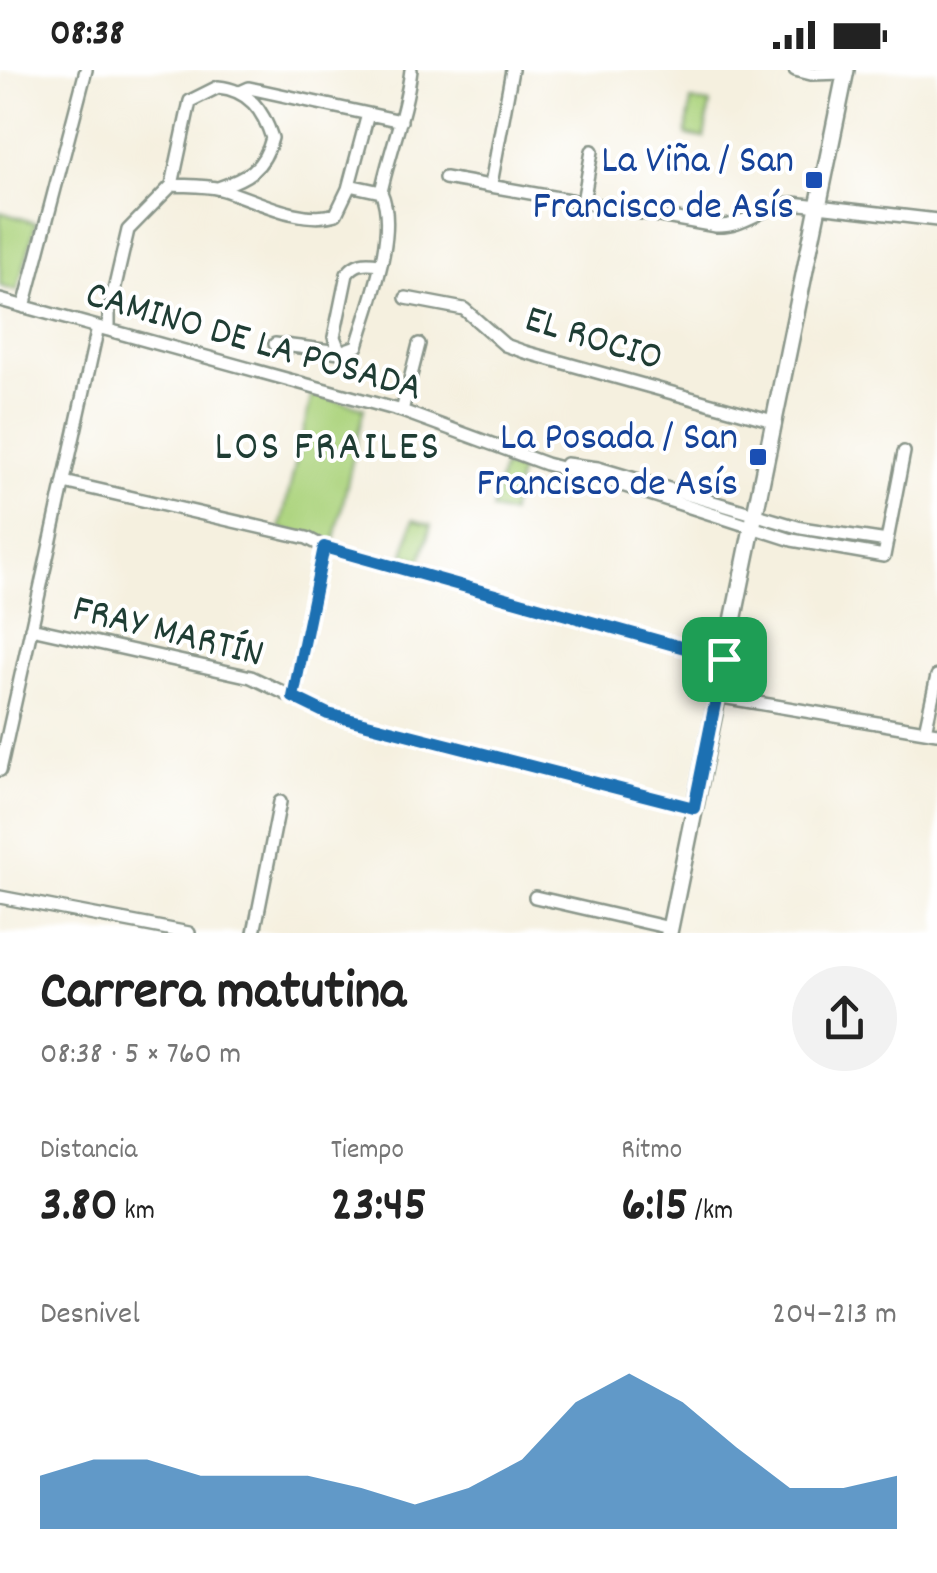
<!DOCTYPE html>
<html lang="es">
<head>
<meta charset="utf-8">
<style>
	:root { --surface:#fff; --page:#f2f2f2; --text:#222; --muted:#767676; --accent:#1f6fb2 }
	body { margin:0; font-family:Dekko,sans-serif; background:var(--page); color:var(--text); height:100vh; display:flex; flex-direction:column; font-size:38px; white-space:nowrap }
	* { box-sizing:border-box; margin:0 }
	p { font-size:32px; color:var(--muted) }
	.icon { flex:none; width:55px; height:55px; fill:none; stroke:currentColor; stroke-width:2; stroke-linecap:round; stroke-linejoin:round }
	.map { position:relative; height:863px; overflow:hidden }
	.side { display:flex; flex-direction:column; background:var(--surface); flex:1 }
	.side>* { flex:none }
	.pin { position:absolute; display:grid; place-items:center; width:85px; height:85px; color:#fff; margin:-42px; border-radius:20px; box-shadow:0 5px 15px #0006 }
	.round { display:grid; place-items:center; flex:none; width:105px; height:105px; border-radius:52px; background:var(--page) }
	.head { display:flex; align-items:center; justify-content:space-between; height:170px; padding:0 40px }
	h1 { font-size:55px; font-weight:700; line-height:75px }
	.figures { display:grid; grid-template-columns:repeat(3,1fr); gap:15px; height:170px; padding:10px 40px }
	.figures div { display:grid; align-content:center }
	.figures b { font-size:50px; font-weight:700 }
	.figures small { font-size:28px; font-weight:400 }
	.figures p { font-size:28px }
	.chart { height:280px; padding:20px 40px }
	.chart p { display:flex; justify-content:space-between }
	.chart svg { width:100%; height:180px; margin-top:10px; fill:var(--accent); opacity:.7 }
	.status { display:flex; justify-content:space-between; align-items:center; height:70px; padding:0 50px; background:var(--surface); direction:ltr }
	.status svg { height:28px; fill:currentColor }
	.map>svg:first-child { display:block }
	.green { fill:#add47f; stroke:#66885a; stroke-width:2.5 }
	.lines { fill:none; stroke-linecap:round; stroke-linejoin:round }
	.minor-casing { stroke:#8a968a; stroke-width:16 }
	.major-casing { stroke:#8a968a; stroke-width:20 }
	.minor { stroke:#fff; stroke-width:11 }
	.major { stroke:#fff; stroke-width:15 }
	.route-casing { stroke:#fff; stroke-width:20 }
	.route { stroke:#1f6fb2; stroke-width:12 }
	.transit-dot { fill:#1a4fb4; stroke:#fff; stroke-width:4 }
	.labels { text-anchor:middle; stroke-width:8; stroke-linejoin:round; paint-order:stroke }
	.transit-label { font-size:40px; fill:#164399; stroke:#fff; text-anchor:end }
	.street-label { font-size:40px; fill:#1f3d34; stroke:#fff }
	.neighbourhood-label { font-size:42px; letter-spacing:2.5px; fill:#1f3d34; stroke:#fff }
</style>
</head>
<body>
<div class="status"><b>08:38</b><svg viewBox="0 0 49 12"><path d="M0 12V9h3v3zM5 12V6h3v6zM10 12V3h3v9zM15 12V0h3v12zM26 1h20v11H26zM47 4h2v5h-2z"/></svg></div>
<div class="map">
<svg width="937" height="863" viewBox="0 0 937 863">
	<rect width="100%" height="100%" fill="#fff"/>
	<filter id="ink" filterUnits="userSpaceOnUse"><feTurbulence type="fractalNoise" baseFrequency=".01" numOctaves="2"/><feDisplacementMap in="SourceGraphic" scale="20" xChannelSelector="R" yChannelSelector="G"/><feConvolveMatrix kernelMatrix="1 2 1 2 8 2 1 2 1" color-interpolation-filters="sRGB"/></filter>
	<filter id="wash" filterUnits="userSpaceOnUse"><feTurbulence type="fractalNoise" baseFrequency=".0048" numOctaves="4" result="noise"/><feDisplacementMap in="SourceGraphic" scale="40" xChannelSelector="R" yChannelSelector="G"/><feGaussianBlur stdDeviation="2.25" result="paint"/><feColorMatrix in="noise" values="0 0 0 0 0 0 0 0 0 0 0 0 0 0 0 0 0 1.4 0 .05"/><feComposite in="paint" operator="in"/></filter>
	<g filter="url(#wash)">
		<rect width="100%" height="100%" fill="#f5f0df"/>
		<path class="green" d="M691,31L710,34L704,68L686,65Z
			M0,142L36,153L17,221L0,216Z
			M312,324L364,338L334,473L280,459Z
			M503,397L520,401L510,444L492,440Z
			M413,450L431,455L421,490L404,485Z"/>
	</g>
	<g filter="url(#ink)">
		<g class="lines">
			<g class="minor-casing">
				<path id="minor" d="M795,0L811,4L845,3
					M240,22L249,18L401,51
					M445,108L716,156C744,158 765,134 793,133L937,150
					M491,114L512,0
					M172,115L190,31L218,17C249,20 263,40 272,68C264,99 247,108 218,118
					M349,115L381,122C390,80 406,42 411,0
					M583,132L592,81
					M406,228L464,239L505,275L525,282L773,351
					M0,230L402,341L546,394L600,408L792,470L884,486L904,382
					M24,237L86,0
					M109,260V242L128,160L172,115C187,116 205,115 220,119C255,129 299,155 336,144L348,119L368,44
					M275,274L340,282L357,276C369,234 399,162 381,122
					M340,282L334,267L347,204C356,192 365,192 379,194
					M402,341L419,274
					M566,394L598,398L801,458L887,471
					M64,412L307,468L324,477L724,589
					M31,558L251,607L328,644L694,738
					M716,626L937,663
					M293,627L324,477
					M925,661L937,606
					M0,700L98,257
					M0,827L189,863
					M535,827L670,858
					M254,863L280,732"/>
			</g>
			<g class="major-casing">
				<path id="major" d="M669,863L846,0"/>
			</g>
			<use href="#minor" class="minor"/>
			<use href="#major" class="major"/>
		</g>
	</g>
	<g class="lines" filter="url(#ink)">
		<g class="route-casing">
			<path id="route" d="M324,477L724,589L694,738L328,644L293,627Z"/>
		</g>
		<use href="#route" class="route"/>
	</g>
	<g class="transit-dot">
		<rect x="804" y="100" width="20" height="20" rx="5"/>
		<rect x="748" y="377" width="20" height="20" rx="5"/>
	</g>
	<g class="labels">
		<g class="transit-label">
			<text x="794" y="101">La Viña / San<tspan x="794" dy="46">Francisco de Asís</tspan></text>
			<text x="738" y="378">La Posada / San<tspan x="738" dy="46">Francisco de Asís</tspan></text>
		</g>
		<g class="street-label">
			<text transform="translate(595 265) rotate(17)" y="14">EL ROCIO</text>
			<text transform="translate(255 268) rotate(16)" y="14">CAMINO DE LA POSADA</text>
			<text transform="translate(169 558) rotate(14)" y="14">FRAY MARTÍN</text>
		</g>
		<g class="neighbourhood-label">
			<text x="328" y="388">LOS FRAILES</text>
		</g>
	</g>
</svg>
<div class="pin" style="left:724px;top:589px;background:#1e9e55"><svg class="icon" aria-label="arrive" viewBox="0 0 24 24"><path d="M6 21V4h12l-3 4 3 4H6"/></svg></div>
</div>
<section class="side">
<div class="head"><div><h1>Carrera matutina</h1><p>08:38 · 5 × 760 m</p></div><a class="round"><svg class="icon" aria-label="share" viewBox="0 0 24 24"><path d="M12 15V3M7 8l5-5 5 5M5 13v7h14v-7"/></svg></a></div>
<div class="figures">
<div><p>Distancia</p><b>3.80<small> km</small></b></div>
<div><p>Tiempo</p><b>23:45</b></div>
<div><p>Ritmo</p><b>6:15<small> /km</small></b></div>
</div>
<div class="chart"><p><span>Desnivel</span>204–213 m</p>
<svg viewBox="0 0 160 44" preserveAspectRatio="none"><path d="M0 44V31L10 27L20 27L30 31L40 31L50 31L60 34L70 38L80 34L90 27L100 13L110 6L120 13L130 24L140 34L150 34L160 31V44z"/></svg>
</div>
</section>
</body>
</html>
